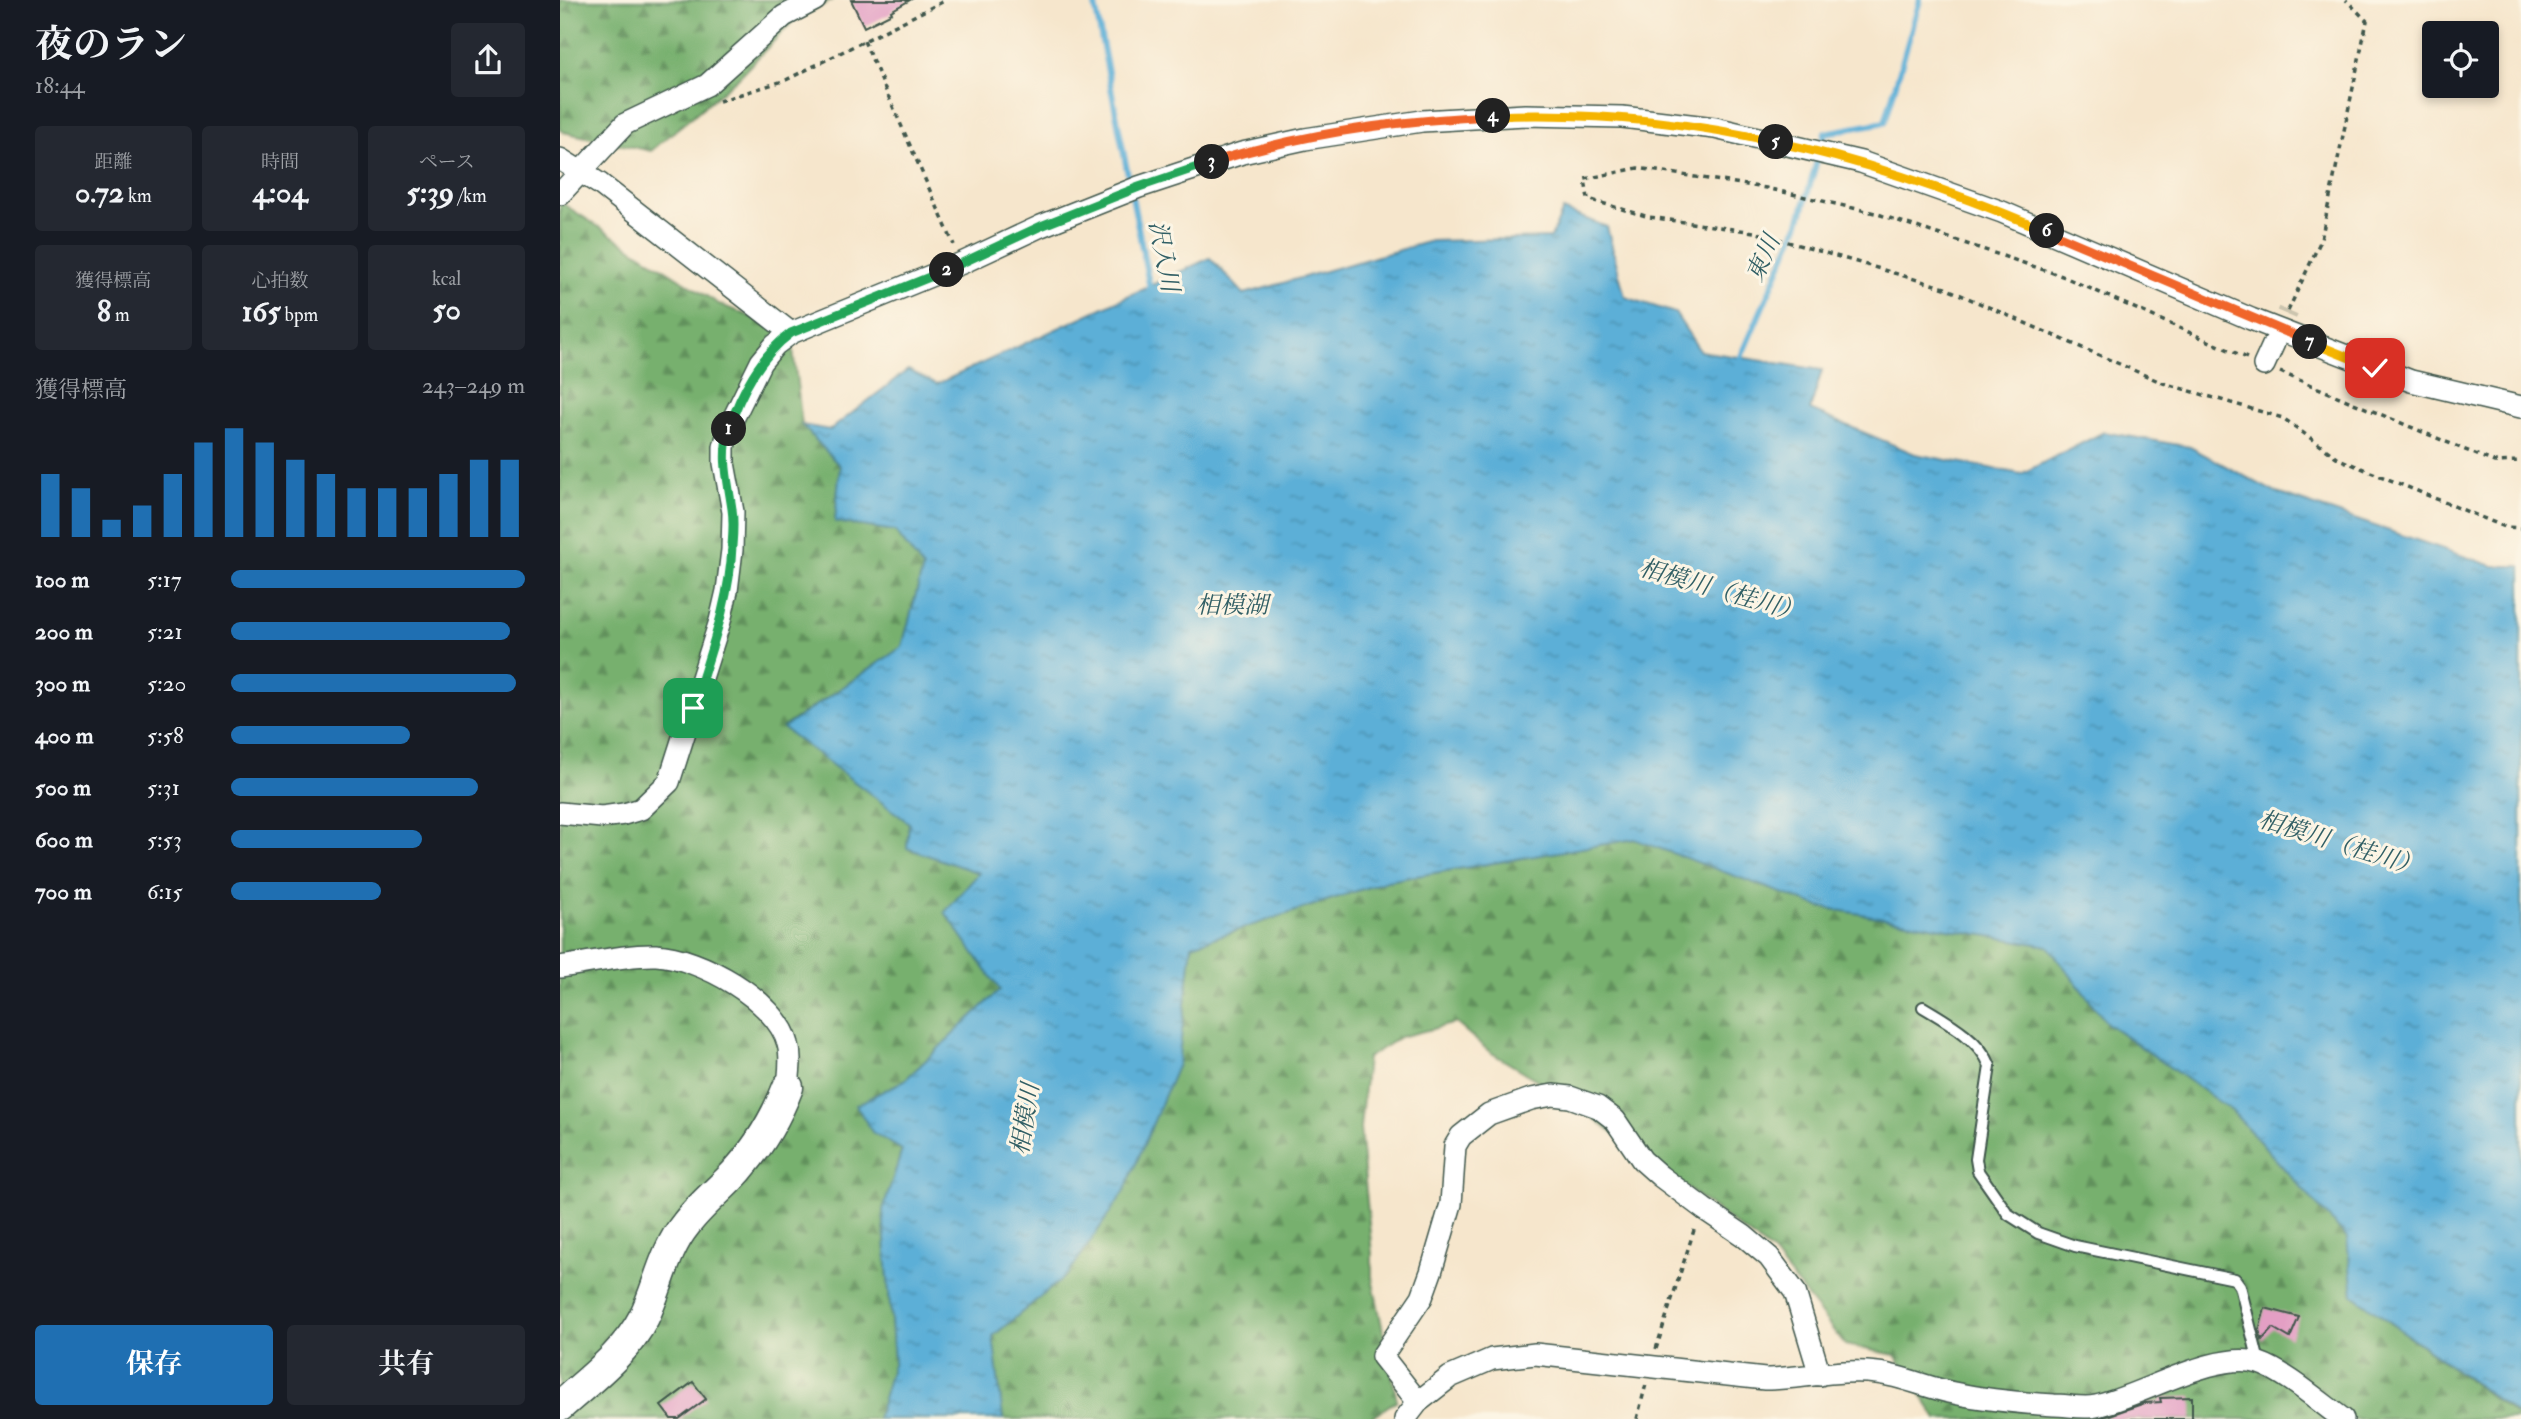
<!DOCTYPE html>
<html lang="ja">
<head>
<meta charset="utf-8">
<style>
	:root { --surface:#171b24; --page:#242831; --text:#f1f3f6; --muted:#9ea1a6; --accent:#1f6fb2 }
	body { margin:0; font-family:"IM FELL Double Pica","Noto Serif JP",serif; background:var(--page); color:var(--text); height:100vh; display:flex; flex-direction:column; font-size:26px; white-space:nowrap }
	* { box-sizing:border-box; margin:0 }
	p { font-size:23px; color:var(--muted) }
	.icon { flex:none; width:38px; height:38px; fill:none; stroke:currentColor; stroke-width:2; stroke-linecap:round; stroke-linejoin:round }
	.map { position:relative; flex:1; overflow:hidden }
	.drawer { display:flex; flex-direction:column; background:var(--surface); width:560px }
	.drawer>* { flex:none }
	.tools { position:absolute; left:1862px; top:21px; display:grid; gap:14px }
	.tools a { display:grid; place-items:center; width:77px; height:77px; border-radius:7px; background:var(--surface); box-shadow:0 4px 10px #0003; font-size:35px }
	.pin { position:absolute; display:grid; place-items:center; width:60px; height:60px; color:#fff; margin:-30px; border-radius:14px; box-shadow:0 4px 10px #0006 }
	.km { position:absolute; width:35px; height:35px; margin:-18px; border-radius:50%; background:#222; color:#fff; font-size:19px; line-height:35px; text-align:center }
	.round { display:grid; place-items:center; flex:none; width:74px; height:74px; border-radius:7px; background:var(--page) }
	.headline { display:flex; align-items:center; justify-content:space-between; height:119px; padding:0 35px }
	h1 { font-size:38px; font-weight:700; line-height:52px }
	.figures { display:grid; grid-template-columns:repeat(3,1fr); gap:10px; height:119px; padding:7px 35px }
	.figures div { display:grid; align-content:center; border-radius:7px; background:var(--page); text-align:center }
	.figures b { font-size:30px; font-weight:700 }
	.figures small { font-size:19px; font-weight:400 }
	.figures p { font-size:19px }
	.chart { height:196px; padding:14px 35px }
	.chart p { display:flex; justify-content:space-between }
	.chart svg { width:100%; height:126px; margin-top:7px; stroke:var(--accent); stroke-width:6 }
	.cta { display:flex; gap:14px; margin-top:auto; padding:14px 35px }
	.cta a { flex:1; height:80px; border-radius:7px; background:var(--accent); color:#fff; font-size:28px; font-weight:700; line-height:80px; text-align:center }
	.cta a+a { background:var(--page); color:var(--text) }
	ul { padding:0 35px; list-style:none; font-size:23px }
	li { display:grid; grid-template-columns:112px 84px 1fr; align-items:center; height:52px }
	li i { height:18px; border-radius:9px; background:var(--accent) }
	main { display:flex; flex:1; min-height:0 }
	.map>svg:first-child { display:block }
	.forest { fill:url(#forest-firs); stroke:#4b7651; stroke-width:2 }
	.water { fill:url(#water-ripples); stroke:#3d7686; stroke-width:2 }
	.lines { fill:none; stroke-linecap:round; stroke-linejoin:round }
	.stream { stroke:#5bafd7; stroke-width:6 }
	.building { fill:#e39fc4 }
	.street-tunnel { stroke:#cbc4ae; stroke-width:21; stroke-dasharray:21 10; stroke-linecap:butt }
	.lane-casing { stroke:#3f564b; stroke-width:14 }
	.street-casing { stroke:#3f564b; stroke-width:24 }
	.secondary-casing { stroke:#3f564b; stroke-width:33 }
	.path { stroke:#3f564b; stroke-width:3.5; stroke-dasharray:5 5; stroke-linecap:butt }
	.lane { stroke:#fff; stroke-width:10 }
	.street { stroke:#fff; stroke-width:21 }
	.secondary { stroke:#fff; stroke-width:30 }
	.split-1-casing { stroke:#fff; stroke-width:14 }
	.split-2-casing { stroke:#fff; stroke-width:14 }
	.split-3-casing { stroke:#fff; stroke-width:14 }
	.split-4-casing { stroke:#fff; stroke-width:14 }
	.split-5-casing { stroke:#fff; stroke-width:14 }
	.split-6-casing { stroke:#fff; stroke-width:14 }
	.split-7-casing { stroke:#fff; stroke-width:14 }
	.split-8-casing { stroke:#fff; stroke-width:14 }
	.split-1 { stroke:#22a559; stroke-width:9 }
	.split-2 { stroke:#22a559; stroke-width:9 }
	.split-3 { stroke:#22a559; stroke-width:9 }
	.split-4 { stroke:#f0652b; stroke-width:9 }
	.split-5 { stroke:#f5b400; stroke-width:9 }
	.split-6 { stroke:#f5b400; stroke-width:9 }
	.split-7 { stroke:#f0652b; stroke-width:9 }
	.split-8 { stroke:#f5b400; stroke-width:9 }
	.labels { text-anchor:middle; stroke-width:6; stroke-linejoin:round; paint-order:stroke }
	.water-label { font-size:24px; font-style:italic; fill:#315f65; stroke:#fcf5e5 }
</style>
</head>
<body>
<main>
<section class="drawer">
<div class="headline"><div><h1>夜のラン</h1><p>18:44</p></div><a class="round"><svg class="icon" aria-label="share" viewBox="0 0 24 24"><path d="M12 15V3M7 8l5-5 5 5M5 13v7h14v-7"/></svg></a></div>
<div class="figures">
<div><p>距離</p><b>0.72<small> km</small></b></div>
<div><p>時間</p><b>4:04</b></div>
<div><p>ペース</p><b>5:39<small> /km</small></b></div>
</div>
<div class="figures">
<div><p>獲得標高</p><b>8<small> m</small></b></div>
<div><p>心拍数</p><b>165<small> bpm</small></b></div>
<div><p>kcal</p><b>50</b></div>
</div>
<div class="chart"><p><span>獲得標高</span>243–249 m</p>
<svg viewBox="0 0 160 44" preserveAspectRatio="none"><path d="M5 44V22M15 44V27M25 44V38M35 44V33M45 44V22M55 44V11M65 44V6M75 44V11M85 44V17M95 44V22M105 44V27M115 44V27M125 44V27M135 44V22M145 44V17M155 44V17"/></svg>
</div>
<ul>
<li><b>100 m</b>5:17<i style="width:100%"></i></li>
<li><b>200 m</b>5:21<i style="width:95%"></i></li>
<li><b>300 m</b>5:20<i style="width:97%"></i></li>
<li><b>400 m</b>5:58<i style="width:61%"></i></li>
<li><b>500 m</b>5:31<i style="width:84%"></i></li>
<li><b>600 m</b>5:53<i style="width:65%"></i></li>
<li><b>700 m</b>6:15<i style="width:51%"></i></li>
</ul>
<div class="cta"><a>保存</a><a>共有</a></div>
</section>
<div class="map">
<svg width="1961" height="1419" viewBox="0 0 1961 1419">
	<defs>
		<pattern id="forest-firs" width="22" height="20" patternUnits="userSpaceOnUse" patternTransform="scale(1.75)"><rect width="22" height="20" fill="#77b06e"/><path d="M5 1l3.5 6h-7zM16 11l3.5 6h-7z" fill="#61905b"/></pattern>
		<pattern id="water-ripples" width="26" height="14" patternUnits="userSpaceOnUse" patternTransform="scale(1.75)"><rect width="26" height="14" fill="#5bafd7"/><path d="M2 4q2-2 4 0t4 0M15 11q2-2 4 0t4 0" fill="none" stroke="#4b90af"/></pattern>
	</defs>
	<rect width="100%" height="100%" fill="#fcf5e5"/>
	<filter id="ink" filterUnits="userSpaceOnUse"><feTurbulence type="fractalNoise" baseFrequency=".0143" numOctaves="2"/><feDisplacementMap in="SourceGraphic" scale="14" xChannelSelector="R" yChannelSelector="G"/><feConvolveMatrix kernelMatrix="1 2 1 2 8 2 1 2 1" color-interpolation-filters="sRGB"/></filter>
	<filter id="wash" filterUnits="userSpaceOnUse"><feTurbulence type="fractalNoise" baseFrequency=".00686" numOctaves="4" result="noise"/><feDisplacementMap in="SourceGraphic" scale="28" xChannelSelector="R" yChannelSelector="G"/><feGaussianBlur stdDeviation="1.57" result="paint"/><feColorMatrix in="noise" values="0 0 0 0 0 0 0 0 0 0 0 0 0 0 0 0 0 1.4 0 .05"/><feComposite in="paint" operator="in"/></filter>
	<g filter="url(#wash)">
		<rect width="100%" height="100%" fill="#f6e6cc"/>
		<path class="forest" d="M0,0H272L234,20L178,78L91,151L3,132L0,129Z
			M0,202L159,304L231,333L242,425L280,466L275,522L335,531L363,568L342,647L223,727L349,823L347,848L420,873L385,912L440,990L345,1080L297,1105L345,1134L342,1150L323,1210L334,1361L317,1419H0Z
			M1074,839L1260,907L1488,946L1547,1023L1672,1111L1788,1239L1793,1295L1961,1419H1377L1335,1355L1285,1345L1212,1252L1007,1098L930,1052L896,1023L840,1037L807,1058L800,1128L812,1254V1277L837,1400L809,1419H443L433,1336L509,1273L618,1064L632,945L827,881Z"/>
		<path class="water" d="M1003,210L1047,227L1065,297L1115,313L1140,351L1262,370L1250,410L1355,454L1461,474L1544,432L1630,447L1714,492L1933,566H1961V1417L1793,1295L1787,1238L1672,1111L1547,1023L1488,946L1260,907L1074,839L827,881L632,945L618,1064L564,1192L509,1273L433,1336L443,1419H317L334,1361L323,1210L342,1150L312,1132L296,1105L345,1080L440,990L385,912L419,873L347,848L349,823L223,728L342,647L363,568L335,531L275,522L280,466L242,425L270,430L348,370L377,384L650,258L684,294L871,241L991,238Z"/>
		<g class="lines">
			<path class="stream" d="M534,0L591,294
				M1178,364L1239,223L1265,133L1325,122L1360,0"/>
		</g>
		<g id="blocks">
			<path class="building" d="M291,0H350L331,11L332,13L304,27Z
				M1705,1308L1739,1317L1730,1338L1713,1328L1702,1340L1699,1330Z
				M133,1382L146,1399L119,1419H111L101,1406Z
				M1632,1397V1419H1538L1585,1403L1601,1402L1600,1398Z"/>
		</g>
	</g>
	<g filter="url(#ink)">
		<use href="#blocks" fill-opacity="0" stroke="#3f564b" stroke-width="2"/>
		<g class="lines">
			<path class="street-tunnel" d="M1714,343L1728,311"/>
			<g class="lane-casing">
				<path id="lane" d="M1363,1007C1386,1021 1420,1039 1430,1066L1416,1159L1418,1171L1448,1214L1478,1233L1515,1246L1675,1279L1680,1286L1699,1362"/>
			</g>
			<g class="street-casing">
				<path id="street" d="M0,159L40,184L231,333
					M0,194L65,124L147,85L224,16L255,0
					M1704,365L1714,343
					M0,813L42,817L64,814L81,809L109,782L160,621L167,591L172,550L173,512L164,463V447L170,425L201,362L215,345L231,333L402,263L481,226L579,187L682,153L745,139L862,121L965,115L1062,117L1155,128L1301,162L1442,212L1691,319L1851,381L1961,407
					M0,967C29,963 67,954 96,955C139,957 217,1000 228,1044C232,1058 229,1074 228,1087
					M858,1402L822,1356L862,1297L871,1272L891,1204L895,1146L901,1136L929,1114L971,1099L993,1095L1010,1097L1038,1107L1055,1120L1082,1160L1100,1176L1144,1209L1184,1236L1209,1257L1235,1292L1260,1375
					M845,1419L858,1402L890,1377L932,1359L975,1354L1205,1379C1242,1379 1280,1368 1317,1373C1343,1376 1368,1388 1394,1393C1427,1400 1460,1403 1494,1405C1507,1405 1524,1409 1536,1406C1579,1397 1657,1349 1699,1363C1724,1371 1761,1403 1783,1419"/>
			</g>
			<g class="secondary-casing">
				<path id="secondary" d="M0,1406C29,1380 66,1353 84,1317C99,1286 104,1251 126,1224C141,1204 162,1188 178,1170C200,1145 216,1118 228,1087"/>
			</g>
			<path class="path" d="M304,41L394,245
				M159,101L226,80L386,0
				M1728,311L1761,240L1807,21L1786,0
				M1687,358L1502,276L1315,213L1206,188L1078,168L1025,179L1028,199L1089,217L1194,232L1385,288L1603,383L1723,418L1779,459L1945,527L1961,528
				M1720,372L1934,462L1961,461
				M1096,1349L1135,1227
				M1077,1419L1086,1384"/>
			<use href="#lane" class="lane"/>
			<use href="#street" class="street"/>
			<use href="#secondary" class="secondary"/>
		</g>
	</g>
	<g class="lines" filter="url(#ink)">
		<g class="split-1-casing">
			<path id="split-1" d="M133,708C149,655 170,602 172,546C173,534 174,521 172,509C168,480 161,458 169,429"/>
		</g>
		<g class="split-2-casing">
			<path id="split-2" d="M169,429C180,393 201,355 231,333L387,270"/>
		</g>
		<g class="split-3-casing">
			<path id="split-3" d="M387,270L481,226L579,187L652,162"/>
		</g>
		<g class="split-4-casing">
			<path id="split-4" d="M652,162C741,134 839,120 933,116"/>
		</g>
		<g class="split-5-casing">
			<path id="split-5" d="M933,116C1028,112 1123,121 1216,142"/>
		</g>
		<g class="split-6-casing">
			<path id="split-6" d="M1216,142C1310,162 1399,194 1487,231"/>
		</g>
		<g class="split-7-casing">
			<path id="split-7" d="M1487,231L1750,342"/>
		</g>
		<g class="split-8-casing">
			<path id="split-8" d="M1750,342L1815,368"/>
		</g>
		<use href="#split-1" class="split-1"/>
		<use href="#split-2" class="split-2"/>
		<use href="#split-3" class="split-3"/>
		<use href="#split-4" class="split-4"/>
		<use href="#split-5" class="split-5"/>
		<use href="#split-6" class="split-6"/>
		<use href="#split-7" class="split-7"/>
		<use href="#split-8" class="split-8"/>
	</g>
	<g class="labels">
		<g class="water-label">
			<text transform="translate(604 256) rotate(79)" y="8">沢入川</text>
			<text transform="translate(1203 258) rotate(-66)" y="8">東川</text>
			<text transform="translate(1161 590) rotate(16)" y="8">相模川（桂川）</text>
			<text x="672" y="613">相模湖</text>
			<text transform="translate(1780 843) rotate(17)" y="8">相模川（桂川）</text>
			<text transform="translate(465 1119) rotate(-81)" y="8">相模川</text>
		</g>
	</g>
</svg>
<div class="tools">
<a><svg class="icon" aria-label="locate" viewBox="0 0 24 24"><circle cx="12" cy="12" r="6"/><path d="M12 2v4M12 18v4M2 12h4M18 12h4"/></svg></a>
</div>
<div class="pin" style="left:133px;top:708px;background:#1e9e55"><svg class="icon" aria-label="arrive" viewBox="0 0 24 24"><path d="M6 21V4h12l-3 4 3 4H6"/></svg></div>
<div class="pin" style="left:1815px;top:368px;background:#d93025"><svg class="icon" aria-label="check" viewBox="0 0 24 24"><path d="M5 12l5 5 9-10"/></svg></div>
<b class="km" style="left:169px;top:429px">1</b>
<b class="km" style="left:387px;top:270px">2</b>
<b class="km" style="left:652px;top:162px">3</b>
<b class="km" style="left:933px;top:116px">4</b>
<b class="km" style="left:1216px;top:142px">5</b>
<b class="km" style="left:1487px;top:231px">6</b>
<b class="km" style="left:1750px;top:342px">7</b>
</div>
</main>
</body>
</html>
